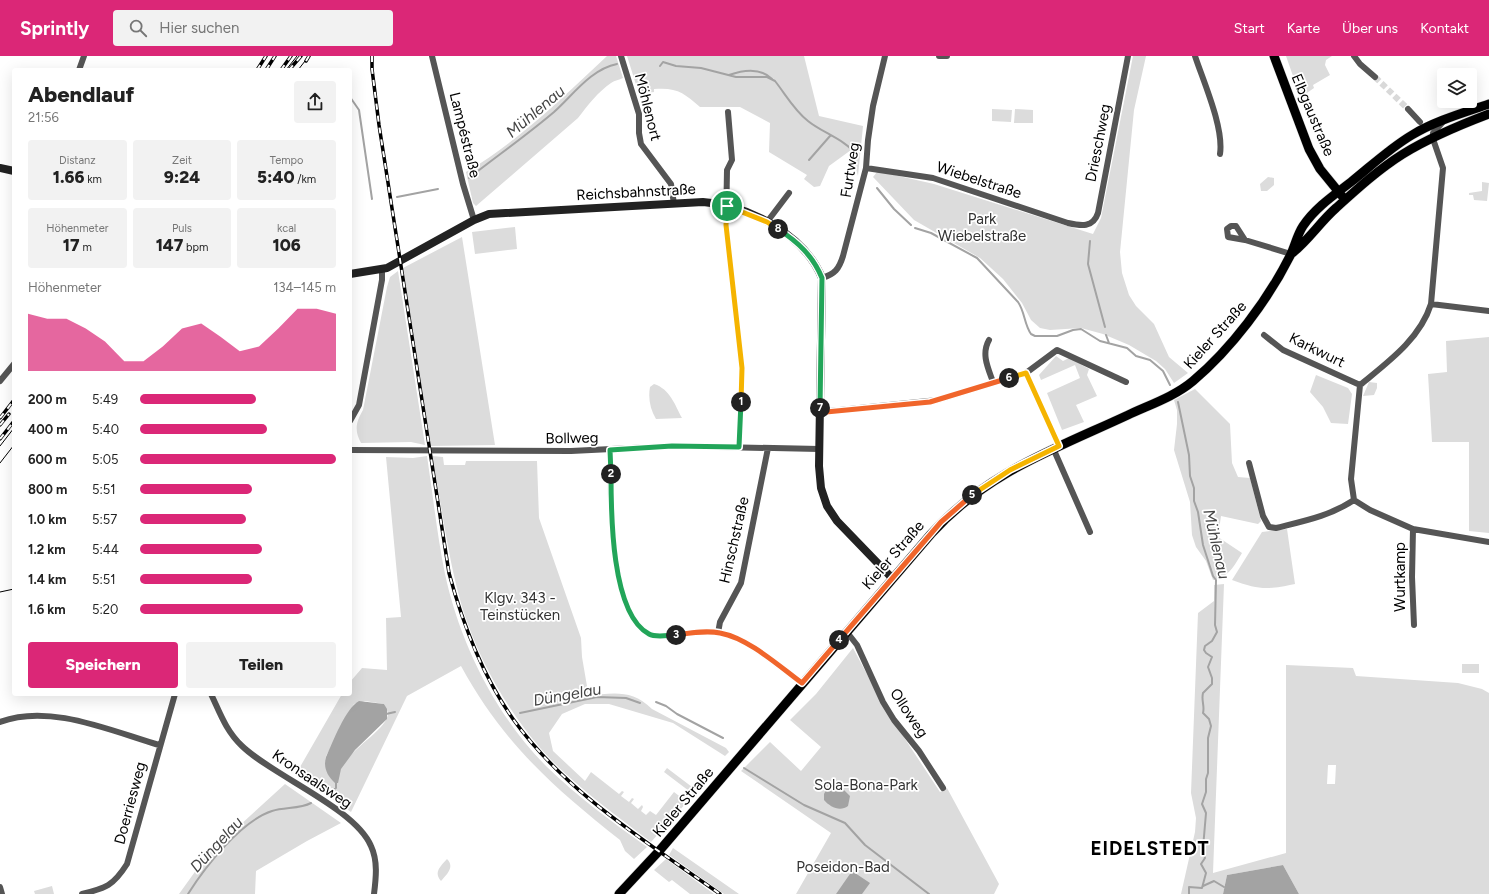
<!DOCTYPE html>
<html lang="de">
<head>
<meta charset="utf-8">
<style>
	:root { --surface:#fff; --page:#f2f2f2; --text:#222; --muted:#767676; --accent:#db2777 }
	body { margin:0; font-family:Figtree,sans-serif; background:var(--page); color:var(--text); height:100vh; display:flex; flex-direction:column; font-size:15px; white-space:nowrap }
	* { box-sizing:border-box; margin:0 }
	p { font-size:13px; color:var(--muted) }
	.icon { flex:none; width:22px; height:22px; fill:none; stroke:currentColor; stroke-width:2; stroke-linecap:round; stroke-linejoin:round }
	.map { position:relative; flex:1; overflow:hidden }
	.drawer { position:absolute; left:12px; top:12px; width:340px; height:628px; display:flex; flex-direction:column; background:var(--surface); border-radius:4px; box-shadow:0 4px 16px #0002 }
	.drawer>* { flex:none }
	.buttons { position:absolute; left:1437px; top:12px; display:grid; gap:8px }
	.buttons a { display:grid; place-items:center; width:40px; height:40px; border-radius:4px; background:var(--surface); box-shadow:0 4px 16px #0002; font-size:20px }
	.pin { position:absolute; display:grid; place-items:center; width:34px; height:34px; color:#fff; margin:-17px; border:2px solid #fff; border-radius:50%; box-shadow:0 1px 4px #0007 }
	.km { position:absolute; width:20px; height:20px; margin:-10px; border-radius:50%; background:#222; color:#fff; font-size:11px; line-height:20px; text-align:center }
	.round { display:grid; place-items:center; flex:none; width:42px; height:42px; border-radius:4px; background:var(--page) }
	.overview { display:flex; align-items:center; justify-content:space-between; height:68px; padding:0 16px }
	h1 { font-size:22px; font-weight:800; line-height:30px }
	.figures { display:grid; grid-template-columns:repeat(3,1fr); gap:6px; height:68px; padding:4px 16px }
	.figures div { display:grid; align-content:center; border-radius:4px; background:var(--page); text-align:center }
	.figures b { font-size:17px; font-weight:800 }
	.figures small { font-size:11px; font-weight:400 }
	.figures p { font-size:11px }
	.chart { height:112px; padding:8px 16px }
	.chart p { display:flex; justify-content:space-between }
	.chart svg { width:100%; height:72px; margin-top:4px; fill:var(--accent); opacity:.7 }
	.cta { display:flex; gap:8px; margin-top:auto; padding:8px 16px }
	.cta a { flex:1; height:46px; border-radius:4px; background:var(--accent); color:#fff; font-size:16px; font-weight:800; line-height:46px; text-align:center }
	.cta a+a { background:var(--page); color:var(--text) }
	ul { padding:0 16px; list-style:none; font-size:13px }
	li { display:grid; grid-template-columns:64px 48px 1fr; align-items:center; height:30px }
	li i { height:10px; border-radius:5px; background:var(--accent) }
	header { display:flex; align-items:center; gap:24px; box-sizing:border-box; height:56px; padding:0 20px; background:var(--accent); color:#fff }
	header strong { font-size:19px }
	nav { display:flex; gap:22px; margin-inline-start:auto; font-size:14px }
	.search { width:280px; height:36px; background:var(--page); display:flex; align-items:center; gap:10px; box-sizing:border-box; padding:0 14px; border-radius:4px; color:var(--muted); font-size:15px }
	.map>svg:first-child { display:block }
	.green { fill:#dcdcdc; fill-rule:evenodd }
	.water { fill:#a3a3a3 }
	.lines { fill:none; stroke-linecap:round; stroke-linejoin:round }
	.stream { stroke:#a3a3a3; stroke-width:2 }
	.street-tunnel { stroke:#d9d9d9; stroke-width:6; stroke-dasharray:6 3; stroke-linecap:butt }
	.primary-casing { stroke:#dbdbdb; stroke-width:10 }
	.street { stroke:#555; stroke-width:6 }
	.secondary { stroke:#222; stroke-width:8 }
	.primary { stroke:#000; stroke-width:9 }
	.tram { stroke:#000; stroke-width:1 }
	.rail-casing { stroke:#000; stroke-width:3.5 }
	.rail { stroke:#fff; stroke-width:2; stroke-dasharray:6; stroke-linecap:butt }
	.split-1-casing { stroke:#fff; stroke-width:8 }
	.split-2-casing { stroke:#fff; stroke-width:8 }
	.split-3-casing { stroke:#fff; stroke-width:8 }
	.split-4-casing { stroke:#fff; stroke-width:8 }
	.split-5-casing { stroke:#fff; stroke-width:8 }
	.split-6-casing { stroke:#fff; stroke-width:8 }
	.split-7-casing { stroke:#fff; stroke-width:8 }
	.split-8-casing { stroke:#fff; stroke-width:8 }
	.split-9-casing { stroke:#fff; stroke-width:8 }
	.split-1 { stroke:#f5b400; stroke-width:5 }
	.split-2 { stroke:#22a559; stroke-width:5 }
	.split-3 { stroke:#22a559; stroke-width:5 }
	.split-4 { stroke:#f0652b; stroke-width:5 }
	.split-5 { stroke:#f0652b; stroke-width:5 }
	.split-6 { stroke:#f5b400; stroke-width:5 }
	.split-7 { stroke:#f0652b; stroke-width:5 }
	.split-8 { stroke:#22a559; stroke-width:5 }
	.split-9 { stroke:#f5b400; stroke-width:5 }
	.labels { text-anchor:middle; stroke-width:3.5; stroke-linejoin:round; paint-order:stroke }
	.street-label { font-size:15px; fill:#000; stroke:#fff }
	.park-label { font-size:15px; fill:#333; stroke:#fff }
	.water-label { font-size:16px; font-style:italic; fill:#444; stroke:#fff }
	.district-label { font-size:19px; font-weight:bold; letter-spacing:1px; fill:#000; stroke:#fff }
</style>
</head>
<body>
<header>
<strong>Sprintly</strong>
<div class="search"><svg class="icon" aria-label="search" viewBox="0 0 24 24"><circle cx="10" cy="10" r="6"/><path d="M15 15l6 6"/></svg>Hier suchen</div>
<nav><a>Start</a><a>Karte</a><a>Über uns</a><a>Kontakt</a></nav>
</header>
<div class="map">
<svg width="1489" height="838" viewBox="0 0 1489 838">
	<rect width="100%" height="100%" fill="#fff"/>
	<path class="green" d="M607,0H616L623,22C619,24 615,24 611,27C598,36 588,49 578,62L476,150L473,147L466,116C518,86 563,41 607,0Z
		M627,0H804L819,60L863,70L858,120L851,94L829,110L820,130L814,131L804,123L807,119L769,96L770,67L740,51H700C684,37 677,31 654,33V36L639,38Z
		M1133,0H1146L1134,54L1120,196L1122,217L1129,239L1136,250L1154,268L1169,301L1188,317L1174,327L1165,313L1156,305L1129,289L1103,278L1081,272L1050,274L1040,272L1031,264L1022,247L1003,223L980,202L914,164L873,121L877,116H881L934,128L1093,178L1101,162Z
		M1286,0H1332L1326,4L1325,9L1330,19L1313,29L1314,32L1304,39L1293,20Z
		M992,53L1012,54L1011,66L992,65Z
		M1015,53L1033,54V67H1014Z
		M1268,121L1274,122V129L1267,135H1261L1260,128Z
		M1482,126L1489,127L1487,145L1474,144L1473,139H1469V137L1482,135Z
		M515,171L517,193L475,198L472,176Z
		M462,181L495,389L431,390L403,212Z
		M398,215L425,389L411,386L361,387C354,374 356,366 363,354L387,231L390,221Z
		M1489,281V477L1469,475V386H1432L1428,318L1447,316L1446,285Z
		M1056,300L1063,305L1069,302L1089,313L1087,319L1097,340L1076,349L1084,366L1062,374L1047,337L1080,322L1075,309L1041,324L1039,319Z
		M1316,319L1348,332L1352,338L1348,368L1331,367L1323,351L1310,336Z
		M1369,326L1377,327V332L1374,339L1363,340Z
		M654,328C670,333 675,349 682,362L656,363C650,353 648,342 650,331Z
		M1195,333L1230,368L1232,407L1238,421L1250,422L1261,465L1258,468L1221,460L1218,481L1242,497C1234,510 1229,521 1213,524L1206,505L1196,491L1192,479L1190,446L1174,394L1177,368V354L1174,344Z
		M427,400C433,439 437,479 445,518C460,588 496,660 547,711C578,741 612,766 647,791L634,803L625,795L620,784C553,731 503,687 461,610L407,640L351,756L296,718L342,638H350V626L362,612L387,614L386,562L401,561L386,401L413,402ZM365,645L384,648L388,657C388,675 342,696 339,719L327,717L325,706L326,700L354,648Z
		M432,400L443,401L444,409H465L466,405H537L539,462L581,582L582,601L588,636L587,639C613,638 631,632 652,653L726,692L729,696L725,700L673,667L609,648H585L562,658L549,677L553,695L585,725L591,716L619,738L622,735L624,736L621,740L629,746L632,742L634,743L631,747L638,753L642,749L643,751L641,755L646,759L650,755L656,759L674,736L687,746L651,786C617,760 582,735 552,705C512,663 481,610 463,554C448,504 442,451 432,400Z
		M1287,473L1295,528C1266,534 1260,534 1232,524L1262,476Z
		M1224,528L1213,817L1286,797V609L1353,612L1356,620L1458,627L1482,633L1489,637V838H1299L1283,809L1227,819L1223,838H1181L1195,776L1196,762L1191,737L1198,557L1214,545V529ZM1328,709H1336L1335,728H1327Z
		M853,592L886,654L940,736L947,732L999,828L994,838H796L831,777L741,715L770,686L801,715L821,691L790,664L816,638Z
		M1462,608H1479V617H1462Z
		M667,712L696,734L693,738L664,716Z
		M285,728L341,767L307,785L256,815L255,838H179L207,799Z
		M673,792L739,838H724L669,799Z
		M447,803C455,811 447,818 441,825C433,816 441,810 447,803Z
		M666,803L714,838H690L672,824L669,826L654,814Z
		M52,830L54,838H35L34,835Z"/>
	<path class="water" d="M359,645L384,648L387,653V663L355,694L341,713L338,727H335C327,720 323,711 326,701C333,686 345,653 359,645Z
		M834,730L841,731L850,740L848,750C840,756 830,751 824,744V738L827,732Z
		M1283,809L1299,838H1223L1227,819Z
		M852,815L870,827L862,838H836Z"/>
	<g class="lines">
		<path class="stream" d="M660,10L663,6L676,10L701,12L736,21H767L775,25C786,39 794,54 808,65C821,76 848,85 856,99
			M729,19C743,14 760,11 772,23
			M350,41L359,54L372,143
			M809,104L830,80
			M469,122C497,100 527,79 554,56C573,39 591,13 617,8
			M877,132L894,153L911,169
			M397,141L438,133
			M915,172L931,177L977,202L1018,246C1025,256 1024,268 1031,278L1035,280H1057L1073,274L1081,273L1100,285L1127,292L1136,300L1150,304L1163,315L1170,329
			M1090,185L1088,208L1105,271
			M1106,279L1109,287
			M1178,346L1189,399L1190,420L1194,432V445L1198,456L1203,489L1213,520L1216,524L1215,569L1217,576L1212,585L1205,590L1204,594L1206,597L1212,601L1208,611L1212,622V628L1203,637C1201,645 1205,650 1203,657L1209,663L1211,670L1208,682V717L1206,723V736L1202,748L1206,757L1203,792L1205,802L1201,808L1206,817L1202,832L1189,831V838
			M656,646L666,650L677,658L723,682
			M520,657L597,641L626,642L640,647
			M386,658L395,656
			M744,712L804,749L845,767L865,789L929,838
			M326,738L336,732V725
			M1203,830L1214,825L1224,831
			M188,838C205,811 241,765 272,755C285,751 300,753 311,747"/>
		<path class="street-tunnel" d="M1375,21L1408,53"/>
		<g class="primary-casing">
			<path id="primary" d="M1274,0L1309,93L1320,113L1342,140
				M1291,198C1308,185 1320,166 1336,152C1357,133 1379,113 1403,98C1429,82 1460,69 1489,58
				M619,838L660,794L931,478C987,416 1055,393 1128,359C1149,349 1174,341 1193,325C1231,293 1268,244 1290,200C1295,190 1297,179 1303,170C1315,152 1334,139 1351,126C1371,110 1390,92 1412,79C1435,65 1463,57 1489,48"/>
		</g>
		<path class="street" d="M432,0L463,128L474,164
			M621,0L639,58V77L641,88L671,128L674,148
			M939,0H947
			M1195,0C1204,27 1224,72 1220,98
			M1354,0L1360,8L1375,21
			M79,14L84,0
			M1408,53L1420,66
			M728,56L732,104L727,114L726,169L742,312L739,391
			M866,112L933,122L1068,167C1081,170 1093,172 1098,157L1128,0
			M767,166L789,137
			M1245,184L1228,181L1227,173L1231,170H1236L1245,184L1291,198
			M822,222C835,218 839,213 843,200L866,112L868,84L873,50L885,0
			M1431,248L1489,255
			M1264,279L1283,294L1360,329
			M989,284C981,298 988,312 993,326
			M1026,317L1059,390
			M0,325L14,308
			M820,356L938,344L1026,317L1057,294L1126,326
			M350,365L359,349L382,224V214
			M1053,392L1090,476
			M350,394L571,395L672,390L819,393
			M610,394C611,431 607,574 657,580C677,579 699,574 718,577C746,580 779,611 802,627
			M1249,407L1263,460L1269,471L1276,472C1304,465 1330,460 1354,444
			M1354,444L1351,423L1360,329C1388,306 1420,283 1431,248L1443,112L1433,83V77L1442,67
			M1354,444L1370,454L1413,473L1489,486
			M1413,473L1412,521L1414,569
			M846,575L857,589L883,646L894,664L919,695L943,732
			M718,577L720,566L741,527L768,392
			M211,638C220,657 226,675 242,690C273,720 355,752 371,790C378,805 376,822 374,838
			M0,666C49,647 111,675 159,689
			M0,831L2,838
			M82,838C106,832 113,830 127,808L175,638"/>
		<path class="secondary" d="M0,112L14,115
			M350,218L387,212L474,164L489,158L703,146C748,149 804,178 822,222L819,410L821,432L827,450L837,465L892,522"/>
		<use href="#primary" class="primary"/>
		<path class="tram" d="M286,14L297,0
			M298,14L309,0
			M0,390L14,372
			M0,407L14,389
			M0,536L14,533"/>
		<g class="rail-casing">
			<path id="rail" d="M372,0V13L379,69L449,517C463,569 482,619 513,663C566,737 647,786 720,838
				M306,5L309,0
				M257,14L266,0
				M266,14L275,0
				M281,14L291,0
				M289,14L301,0
				M0,362L14,344
				M0,369L9,358
				M0,383L14,365"/>
		</g>
		<use href="#rail" class="rail"/>
	</g>
	<g class="lines">
		<g class="split-1-casing">
			<path id="split-1" d="M727,150L726,169L742,312L741,346"/>
		</g>
		<g class="split-2-casing">
			<path id="split-2" d="M611,418L610,394L672,390L739,391L741,346"/>
		</g>
		<g class="split-3-casing">
			<path id="split-3" d="M611,418C611,456 611,558 649,578C656,582 668,579 676,579"/>
		</g>
		<g class="split-4-casing">
			<path id="split-4" d="M676,579C690,577 706,574 720,577C748,582 779,610 802,627L839,584"/>
		</g>
		<g class="split-5-casing">
			<path id="split-5" d="M839,584L941,466L972,439"/>
		</g>
		<g class="split-6-casing">
			<path id="split-6" d="M972,439L1010,414L1059,390L1026,317L1009,322"/>
		</g>
		<g class="split-7-casing">
			<path id="split-7" d="M820,352V356H826L930,346L1009,322"/>
		</g>
		<g class="split-8-casing">
			<path id="split-8" d="M778,173C798,186 813,200 822,222L820,352"/>
		</g>
		<g class="split-9-casing">
			<path id="split-9" d="M727,150L767,166L778,173"/>
		</g>
		<use href="#split-1" class="split-1"/>
		<use href="#split-2" class="split-2"/>
		<use href="#split-3" class="split-3"/>
		<use href="#split-4" class="split-4"/>
		<use href="#split-5" class="split-5"/>
		<use href="#split-6" class="split-6"/>
		<use href="#split-7" class="split-7"/>
		<use href="#split-8" class="split-8"/>
		<use href="#split-9" class="split-9"/>
	</g>
	<g class="labels">
		<g class="street-label">
			<text transform="translate(648 51) rotate(76)" y="5">Möhlenort</text>
			<text transform="translate(1313 59) rotate(67)" y="5">Elbgaustraße</text>
			<text transform="translate(465 79) rotate(76)" y="5">Lampéstraße</text>
			<text transform="translate(1098 87) rotate(-79)" y="5">Drieschweg</text>
			<text transform="translate(850 114) rotate(-81)" y="5">Furtweg</text>
			<text transform="translate(979 124) rotate(18)" y="5">Wiebelstraße</text>
			<text transform="translate(636 136) rotate(-3)" y="5">Reichsbahnstraße</text>
			<text transform="translate(1215 279) rotate(-48)" y="5">Kieler Straße</text>
			<text transform="translate(1317 294) rotate(26)" y="5">Karkwurt</text>
			<text transform="translate(572 382) rotate(-1)" y="5">Bollweg</text>
			<text transform="translate(734 484) rotate(-77)" y="5">Hinschstraße</text>
			<text transform="translate(893 499) rotate(-49)" y="5">Kieler Straße</text>
			<text transform="translate(1400 521) rotate(-90)" y="5">Wurtkamp</text>
			<text transform="translate(909 657) rotate(56)" y="5">Olloweg</text>
			<text transform="translate(312 723) rotate(34)" y="5">Kronsaalsweg</text>
			<text transform="translate(683 746) rotate(-50)" y="5">Kieler Straße</text>
			<text transform="translate(130 747) rotate(-75)" y="5">Doerriesweg</text>
		</g>
		<g class="park-label">
			<text x="982" y="168">Park<tspan x="982" dy="17">Wiebelstraße</tspan></text>
			<text x="520" y="547">Klgv. 343 -<tspan x="520" dy="17">Teinstücken</tspan></text>
			<text x="866" y="734">Sola-Bona-Park</text>
			<text x="843" y="816">Poseidon-Bad</text>
		</g>
		<g class="water-label">
			<text transform="translate(535 55) rotate(-40)" y="6">Mühlenau</text>
			<text transform="translate(1217 488) rotate(77)" y="6">Mühlenau</text>
			<text transform="translate(567 638) rotate(-10)" y="6">Düngelau</text>
			<text transform="translate(216 788) rotate(-47)" y="6">Düngelau</text>
		</g>
		<g class="district-label">
			<text x="1150" y="799">EIDELSTEDT</text>
		</g>
	</g>
</svg>
<div class="buttons">
<a><svg class="icon" aria-label="layers" viewBox="0 0 24 24"><path d="M12 4l9 5-9 5-9-5zM3 14l9 5 9-5"/></svg></a>
</div>
<div class="pin" style="left:727px;top:150px;background:#1e9e55"><svg class="icon" aria-label="arrive" viewBox="0 0 24 24"><path d="M6 21V4h12l-3 4 3 4H6"/></svg></div>
<b class="km" style="left:741px;top:346px">1</b>
<b class="km" style="left:611px;top:418px">2</b>
<b class="km" style="left:676px;top:579px">3</b>
<b class="km" style="left:839px;top:584px">4</b>
<b class="km" style="left:972px;top:439px">5</b>
<b class="km" style="left:1009px;top:322px">6</b>
<b class="km" style="left:820px;top:352px">7</b>
<b class="km" style="left:778px;top:173px">8</b>
<section class="drawer">
<div class="overview"><div><h1>Abendlauf</h1><p>21:56</p></div><a class="round"><svg class="icon" aria-label="share" viewBox="0 0 24 24"><path d="M12 15V3M7 8l5-5 5 5M5 13v7h14v-7"/></svg></a></div>
<div class="figures">
<div><p>Distanz</p><b>1.66<small> km</small></b></div>
<div><p>Zeit</p><b>9:24</b></div>
<div><p>Tempo</p><b>5:40<small> /km</small></b></div>
</div>
<div class="figures">
<div><p>Höhenmeter</p><b>17<small> m</small></b></div>
<div><p>Puls</p><b>147<small> bpm</small></b></div>
<div><p>kcal</p><b>106</b></div>
</div>
<div class="chart"><p><span>Höhenmeter</span>134–145 m</p>
<svg viewBox="0 0 160 44" preserveAspectRatio="none"><path d="M0 44V9L10 12L20 12L30 18L40 26L50 38L60 38L70 29L80 18L90 15L100 23L110 32L120 29L130 18L140 6L150 6L160 9V44z"/></svg>
</div>
<ul>
<li><b>200 m</b>5:49<i style="width:59%"></i></li>
<li><b>400 m</b>5:40<i style="width:65%"></i></li>
<li><b>600 m</b>5:05<i style="width:100%"></i></li>
<li><b>800 m</b>5:51<i style="width:57%"></i></li>
<li><b>1.0 km</b>5:57<i style="width:54%"></i></li>
<li><b>1.2 km</b>5:44<i style="width:62%"></i></li>
<li><b>1.4 km</b>5:51<i style="width:57%"></i></li>
<li><b>1.6 km</b>5:20<i style="width:83%"></i></li>
</ul>
<div class="cta"><a>Speichern</a><a>Teilen</a></div>
</section>
</div>
</body>
</html>
